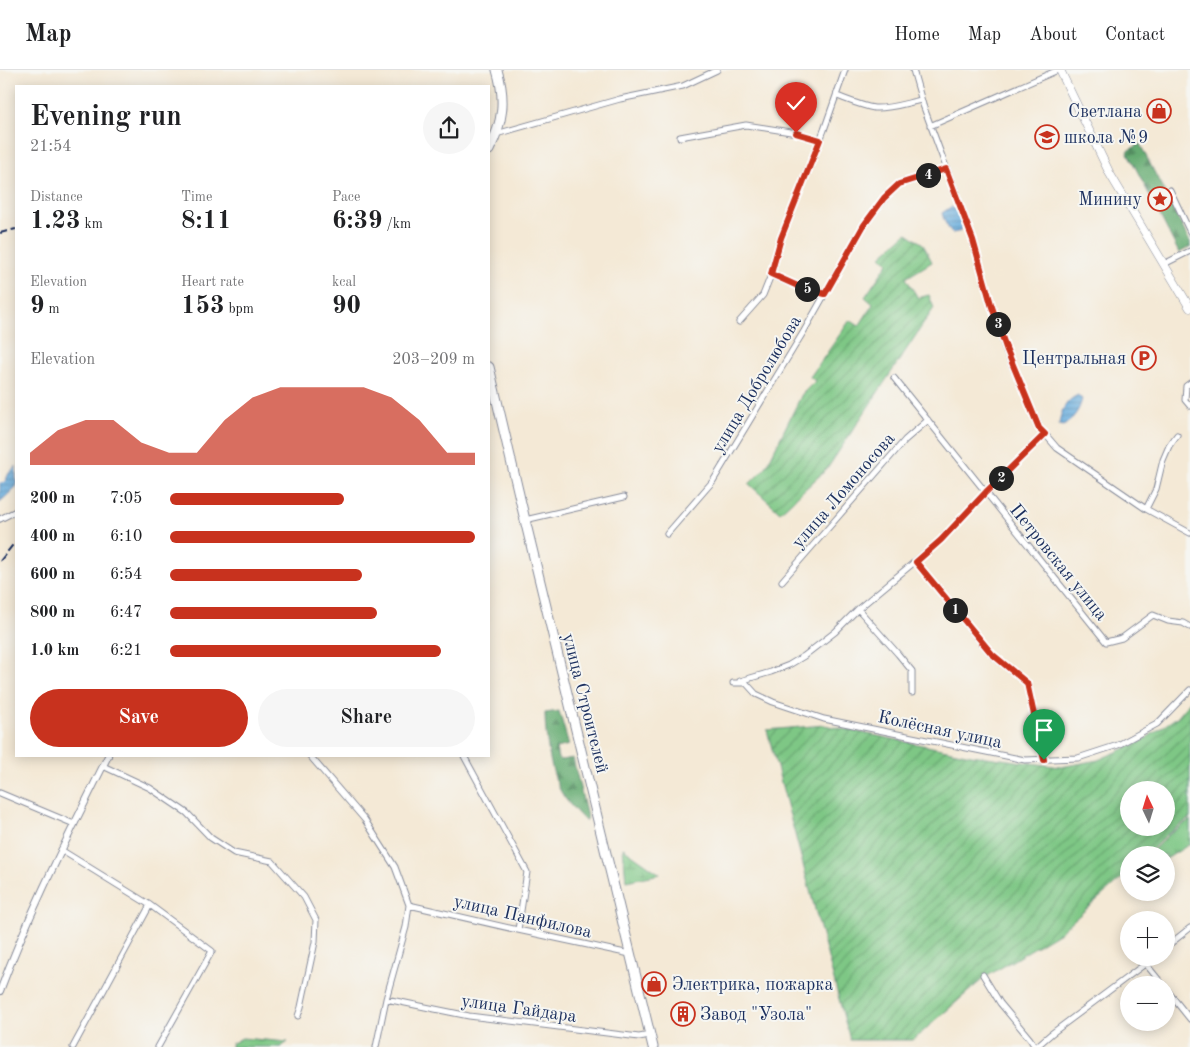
<!DOCTYPE html>
<html lang="en">
<head>
<meta charset="utf-8">
<style>
	:root { --surface:#fff; --page:#f6f6f6; --text:#202124; --muted:#757577; --line:#e0e0e0; --accent:#c8321e }
	body { margin:0; font-family:"Old Standard TT",serif; background:var(--page); color:var(--text); height:100vh; display:flex; flex-direction:column; font-size:19px; white-space:nowrap }
	* { box-sizing:border-box; margin:0 }
	p { font-size:16px; color:var(--muted) }
	.icon { flex:none; width:28px; height:28px; fill:none; stroke:currentColor; stroke-width:2; stroke-linecap:round; stroke-linejoin:round }
	.map { position:relative; flex:1; overflow:hidden }
	.drawer { position:absolute; left:15px; top:15px; width:475px; height:672px; display:flex; flex-direction:column; background:var(--surface); border-radius:0px; box-shadow:0 2px 12px #0003 }
	.drawer>* { flex:none }
	.needle { width:32px; rotate:356deg }
	.fabs { position:absolute; left:1120px; top:711px; display:grid; gap:10px }
	.fabs a { display:grid; place-items:center; width:55px; height:55px; border-radius:50%; background:var(--surface); box-shadow:0 2px 12px #0003; font-size:25px }
	.pin { position:absolute; display:grid; place-items:center; width:42px; height:42px; color:#fff; margin:-51px -21px; border-radius:50% 50% 50% 0; rotate:-45deg; box-shadow:0 0 5px #0007 }
	.pin .icon { rotate:45deg }
	.km { position:absolute; width:25px; height:25px; margin:-12px; border-radius:50%; background:#222; color:#fff; font-size:14px; line-height:25px; text-align:center }
	.round { display:grid; place-items:center; flex:none; width:52px; height:52px; border-radius:26px; background:var(--page) }
	.headline { display:flex; align-items:center; justify-content:space-between; height:85px; padding:0 15px }
	h1 { font-size:28px; font-weight:600; line-height:38px }
	.stats { display:grid; grid-template-columns:repeat(3,1fr); gap:8px; height:85px; padding:5px 15px }
	.stats div { display:grid; align-content:center }
	.stats b { font-size:25px; font-weight:600 }
	.stats small { font-size:14px; font-weight:400 }
	.stats p { font-size:14px }
	.chart { height:140px; padding:10px 15px }
	.chart p { display:flex; justify-content:space-between }
	.chart svg { width:100%; height:90px; margin-top:5px; fill:var(--accent); opacity:.7 }
	.cta { display:flex; gap:10px; margin-top:auto; padding:10px 15px }
	.cta a { flex:1; height:58px; border-radius:30px; background:var(--accent); color:#fff; font-size:20px; font-weight:600; line-height:58px; text-align:center }
	.cta a+a { background:var(--page); color:var(--text) }
	ul { padding:0 15px; list-style:none; font-size:16px }
	li { display:grid; grid-template-columns:80px 60px 1fr; align-items:center; height:38px }
	li i { height:12px; border-radius:6px; background:var(--accent) }
	header { display:flex; align-items:center; gap:30px; box-sizing:border-box; height:70px; padding:0 25px; background:var(--surface); border-bottom:1px solid var(--line) }
	header strong { font-size:24px }
	nav { display:flex; gap:28px; margin-inline-start:auto; font-size:18px }
	.map>svg:first-child { display:block }
	.grass { fill:url(#grass-tufts); stroke:#4c7b72 }
	.forest { fill:url(#forest-firs); stroke:#406e68 }
	.wetland { fill:url(#wetland-marsh); stroke:#4c7b72 }
	.garden { fill:url(#garden-furrows); stroke:#4c7b72; fill-rule:evenodd }
	.water { fill:url(#water-rules); stroke:#406c9c }
	.lines { fill:none; stroke-linecap:round; stroke-linejoin:round }
	.minor-casing { stroke:#888c9a; stroke-width:7 }
	.tertiary-casing { stroke:#888c9a; stroke-width:8 }
	.secondary-casing { stroke:#888c9a; stroke-width:9 }
	.primary-casing { stroke:#888c9a; stroke-width:11 }
	.minor { stroke:#fff; stroke-width:5 }
	.tertiary { stroke:#fff; stroke-width:6 }
	.secondary { stroke:#fff; stroke-width:8 }
	.primary { stroke:#fff; stroke-width:9 }
	.rail { stroke:#1b2f5e; stroke-width:2; stroke-dasharray:8 4; stroke-linecap:butt }
	.route-casing { stroke:#fff; stroke-width:10 }
	.route { stroke:#c8321e; stroke-width:6 }
	.labels { text-anchor:middle; stroke-width:4; stroke-linejoin:round; paint-order:stroke }
	.poi-label { font-size:18px; fill:#1b2f5e; stroke:#f6f6f2; text-anchor:end }
	.street-label { font-size:18px; fill:#1b2f5e; stroke:#f6f6f2 }
</style>
</head>
<body>
<header>
<strong>Map</strong>
<nav><a>Home</a><a>Map</a><a>About</a><a>Contact</a></nav>
</header>
<div class="map">
<svg width="1190" height="977" viewBox="0 0 1190 977">
	<defs>
		<pattern id="grass-tufts" width="24" height="20" patternUnits="userSpaceOnUse" patternTransform="scale(1.25)"><rect width="24" height="20" fill="#7ec785"/><path d="M3 7l-1-3M5 7V3M7 7l1-3M15 17l-1-3M17 17v-4M19 17l1-3" fill="none" stroke="#66a270"/></pattern>
		<pattern id="forest-firs" width="22" height="20" patternUnits="userSpaceOnUse" patternTransform="scale(1.25)"><rect width="22" height="20" fill="#66ac72"/><path d="M5 1l3.5 6h-7zM16 11l3.5 6h-7z" fill="#538c61"/></pattern>
		<pattern id="wetland-marsh" width="20" height="14" patternUnits="userSpaceOnUse" patternTransform="scale(1.25)"><rect width="20" height="14" fill="#7ec785"/><path d="M1 5h8M5 5V1M11 12h8M15 12V8" fill="none" stroke="#66a270"/></pattern>
		<pattern id="garden-furrows" width="10" height="10" patternUnits="userSpaceOnUse" patternTransform="scale(1.25)"><rect width="10" height="10" fill="#7ec785"/><path d="M-1 1l2-2M0 10L10 0M9 11l2-2" fill="none" stroke="#66a270"/></pattern>
		<pattern id="water-rules" width="6" height="5" patternUnits="userSpaceOnUse" patternTransform="scale(1.25)"><rect width="6" height="5" fill="#65aadb"/><path d="M0 2.5h6" fill="none" stroke="#528bb5"/></pattern>
	</defs>
	<rect width="100%" height="100%" fill="#f6f6f2"/>
	<filter id="ink" filterUnits="userSpaceOnUse"><feTurbulence type="fractalNoise" baseFrequency=".02" numOctaves="2"/><feDisplacementMap in="SourceGraphic" scale="10" xChannelSelector="R" yChannelSelector="G"/><feConvolveMatrix kernelMatrix="1 2 1 2 8 2 1 2 1" color-interpolation-filters="sRGB"/></filter>
	<filter id="wash" filterUnits="userSpaceOnUse"><feTurbulence type="fractalNoise" baseFrequency=".0096" numOctaves="4" result="noise"/><feDisplacementMap in="SourceGraphic" scale="20" xChannelSelector="R" yChannelSelector="G"/><feGaussianBlur stdDeviation="1.12" result="paint"/><feColorMatrix in="noise" values="0 0 0 0 0 0 0 0 0 0 0 0 0 0 0 0 0 1.4 0 .05"/><feComposite in="paint" operator="in"/></filter>
	<g filter="url(#wash)">
		<rect width="100%" height="100%" fill="#f4e9d6"/>
		<path class="grass" d="M1190,750V774L1166,789V785H1148L1167,766Z
			M242,968L288,972L281,977H231V974Z"/>
		<path class="forest" d="M1140,74L1190,172V177L1179,183L1127,81Z
			M559,641L569,675L556,678L558,689L562,690L573,688L587,747L585,751C577,742 566,732 560,720C550,700 545,666 545,643Z"/>
		<path class="wetland" d="M623,778L660,804L626,811Z"/>
		<path class="garden" d="M907,163L923,174L932,192L906,208L918,228L929,225L934,238L827,399L780,442L749,414L766,397L802,324L815,311L810,307L850,250L859,256L873,234L865,227L888,193L881,186Z
			M1190,631V748L1166,765L1146,785H1129V802L1060,862L984,908L913,970H850L767,660L824,655L971,685L1061,697L1098,690L1142,671L1177,647ZM1129,720H1166V758H1129Z"/>
		<path class="water" d="M951,137C959,140 961,150 963,158L958,162L952,163C947,157 944,151 942,143Z
			M1078,325L1082,329C1079,342 1073,348 1064,356L1059,355C1060,342 1066,330 1078,325Z
			M16,396V417L0,432V413L5,412L9,403Z"/>
	</g>
	<g filter="url(#ink)">
		<g class="lines">
			<g class="minor-casing">
				<path id="minor" d="M913,0L923,35L973,170L991,234L1005,278L1039,357L1057,378L1146,439L1190,463
					M837,26C848,30 862,36 874,38C890,39 906,33 921,30
					M930,56L1058,0
					M496,64L620,29L683,16L717,0
					M680,67L746,55L797,63L820,70
					M1170,120L1190,162
					M1164,194L1190,181
					M771,205L800,217L825,224
					M739,252L763,225L771,205L781,168L824,60L845,0
					M894,308L1106,572L1122,568L1153,545L1168,551L1183,553L1190,557
					M1190,313L1186,316L1185,330L1190,336
					M1146,439L1156,419L1163,390L1169,376L1177,365
					M0,449L16,441
					M525,450L624,427
					M667,464L713,411L804,261L864,155L885,128L899,114L946,99
					M916,492L992,585L1027,613L1044,690
					M782,511L905,370L928,350
					M858,539L898,584L912,601V623
					M740,611L771,602L789,595L804,586L835,562L858,539L941,470L986,422L1045,364
					M733,613H746L756,624L773,632L824,649L1025,690L1078,688L1118,675L1157,654L1190,620
					M310,686L365,750L395,797L409,835L406,857L386,929L376,977
					M464,686L527,802L518,860
					M103,696L150,718L187,743L211,768L234,783L272,791L304,827L316,850L315,872L301,937L298,946
					M0,723L74,754
					M61,780L150,835L212,881L158,977
					M409,835L518,860L630,884
					M1166,877L1190,858
					M1145,893L1163,915
					M983,905L1000,933L1030,969L1035,977
					M1166,919L1190,949
					M386,929L469,946L639,967L650,965
					M73,977L150,835
					M1036,977L1051,964L1153,888"/>
			</g>
			<g class="tertiary-casing">
				<path id="tertiary" d="M0,921C30,840 70,763 108,686"/>
			</g>
			<g class="secondary-casing">
				<path id="secondary" d="M1060,0L1110,104L1190,238"/>
			</g>
			<g class="primary-casing">
				<path id="primary" d="M489,80C503,52 506,30 497,0
					M489,297L525,450L653,977"/>
			</g>
			<use href="#minor" class="minor"/>
			<use href="#tertiary" class="tertiary"/>
			<use href="#secondary" class="secondary"/>
			<use href="#primary" class="primary"/>
			<path class="rail" d="M0,163L16,159
				M0,491L16,471"/>
		</g>
	</g>
	<g class="lines" filter="url(#ink)">
		<g class="route-casing">
			<path id="route" d="M796,63L820,70L781,168L771,204L800,217L825,224L864,155L884,128L899,114L946,99L973,170L991,234L1006,278L1039,358L1045,364L986,422L941,470L916,492L992,584L1027,613L1044,690"/>
		</g>
		<use href="#route" class="route"/>
	</g>
	<defs>
		<g id="shop-ring" transform="scale(1.25)"><circle r="9.5" fill="#f6f6f2" stroke="#c8321e" stroke-width="1.5"/><path d="M-5-2.5h2.3a2.7 3.5 0 0 1 5.4 0H5L5.5 6h-11ZM-1.5-2.5h3a1.5 2.3 0 0 0-3 0Z" fill="#c8321e"/></g>
		<g id="school-ring" transform="scale(1.25)"><circle r="9.5" fill="#f6f6f2" stroke="#c8321e" stroke-width="1.5"/><path d="M0-5L7-2L0 1L-7-2ZM-4 1L0 2.5L4 1V4Q0 6-4 4Z" fill="#c8321e"/></g>
		<g id="sight-ring" transform="scale(1.25)"><circle r="9.5" fill="#f6f6f2" stroke="#c8321e" stroke-width="1.5"/><path d="M0-6L1.8-2.2L6-1.7L2.9 1.2L3.7 5.4L0 3.3L-3.7 5.4L-2.9 1.2L-6-1.7L-1.8-2.2Z" fill="#c8321e"/></g>
		<g id="parking-ring" transform="scale(1.25)"><circle r="9.5" fill="#f6f6f2" stroke="#c8321e" stroke-width="1.5"/><path d="M-3.5-5.5H1a3.5 3.5 0 0 1 0 7H-1V5.5H-3.5ZM-1-3.4V-.6H.8a1.4 1.4 0 0 0 0-2.8Z" fill="#c8321e"/></g>
		<g id="building-ring" transform="scale(1.25)"><circle r="9.5" fill="#f6f6f2" stroke="#c8321e" stroke-width="1.5"/><path d="M-4-6H4V6H1V3H-1V6H-4ZM-2.5-4.3h1.7v1.8h-1.7ZM.8-4.3h1.7v1.8H.8ZM-2.5-1h1.7V.8h-1.7ZM.8-1h1.7V.8H.8Z" fill="#c8321e"/></g>
	</defs>
	<g fill-rule="evenodd">
		<use href="#shop-ring" x="1159" y="41"/>
		<use href="#school-ring" x="1047" y="67"/>
		<use href="#sight-ring" x="1160" y="129"/>
		<use href="#parking-ring" x="1144" y="288"/>
		<use href="#shop-ring" x="654" y="914"/>
		<use href="#building-ring" x="683" y="944"/>
	</g>
	<g class="labels">
		<g class="poi-label">
			<text x="1142" y="47">Светлана</text>
			<text x="1064" y="73" text-anchor="start">школа №9</text>
			<text x="1142" y="135">Минину</text>
			<text x="1126" y="294">Центральная</text>
			<text x="672" y="920" text-anchor="start">Электрика, пожарка</text>
			<text x="700" y="950" text-anchor="start">Завод "Узола"</text>
		</g>
		<g class="street-label">
			<text transform="translate(756 314) rotate(-59)" y="6">улица Добролюбова</text>
			<text transform="translate(843 420) rotate(-49)" y="6">улица Ломоносова</text>
			<text transform="translate(1059 492) rotate(51)" y="6">Петровская улица</text>
			<text transform="translate(586 633) rotate(76)" y="6">улица Строителей</text>
			<text transform="translate(940 659) rotate(12)" y="6">Колёсная улица</text>
			<text transform="translate(523 846) rotate(13)" y="6">улица Панфилова</text>
			<text transform="translate(519 938) rotate(8)" y="6">улица Гайдара</text>
		</g>
	</g>
</svg>
<div class="fabs">
<a><svg class="needle" viewBox="-14 -14 28 28"><path d="M0-13l5 13h-10z" fill="#e53935"/><path d="M0 13l5-13h-10z" fill="#757577"/></svg></a>
<a><svg class="icon" aria-label="layers" viewBox="0 0 24 24"><path d="M12 4l9 5-9 5-9-5zM3 14l9 5 9-5"/></svg></a>
<a>+</a>
<a>−</a>
</div>
<div class="pin" style="left:1044px;top:690px;background:#1e9e55"><svg class="icon" aria-label="arrive" viewBox="0 0 24 24"><path d="M6 21V4h12l-3 4 3 4H6"/></svg></div>
<div class="pin" style="left:796px;top:63px;background:#d93025"><svg class="icon" aria-label="check" viewBox="0 0 24 24"><path d="M5 12l5 5 9-10"/></svg></div>
<b class="km" style="left:955px;top:540px">1</b>
<b class="km" style="left:1001px;top:408px">2</b>
<b class="km" style="left:998px;top:254px">3</b>
<b class="km" style="left:928px;top:105px">4</b>
<b class="km" style="left:807px;top:219px">5</b>
<section class="drawer">
<div class="headline"><div><h1>Evening run</h1><p>21:54</p></div><a class="round"><svg class="icon" aria-label="share" viewBox="0 0 24 24"><path d="M12 15V3M7 8l5-5 5 5M5 13v7h14v-7"/></svg></a></div>
<div class="stats">
<div><p>Distance</p><b>1.23<small> km</small></b></div>
<div><p>Time</p><b>8:11</b></div>
<div><p>Pace</p><b>6:39<small> /km</small></b></div>
</div>
<div class="stats">
<div><p>Elevation</p><b>9<small> m</small></b></div>
<div><p>Heart rate</p><b>153<small> bpm</small></b></div>
<div><p>kcal</p><b>90</b></div>
</div>
<div class="chart"><p><span>Elevation</span>203–209 m</p>
<svg viewBox="0 0 160 44" preserveAspectRatio="none"><path d="M0 44V38L10 27L20 22L30 22L40 33L50 38L60 38L70 22L80 11L90 6L100 6L110 6L120 6L130 11L140 22L150 38L160 38V44z"/></svg>
</div>
<ul>
<li><b>200 m</b>7:05<i style="width:57%"></i></li>
<li><b>400 m</b>6:10<i style="width:100%"></i></li>
<li><b>600 m</b>6:54<i style="width:63%"></i></li>
<li><b>800 m</b>6:47<i style="width:68%"></i></li>
<li><b>1.0 km</b>6:21<i style="width:89%"></i></li>
</ul>
<div class="cta"><a>Save</a><a>Share</a></div>
</section>
</div>
</body>
</html>
